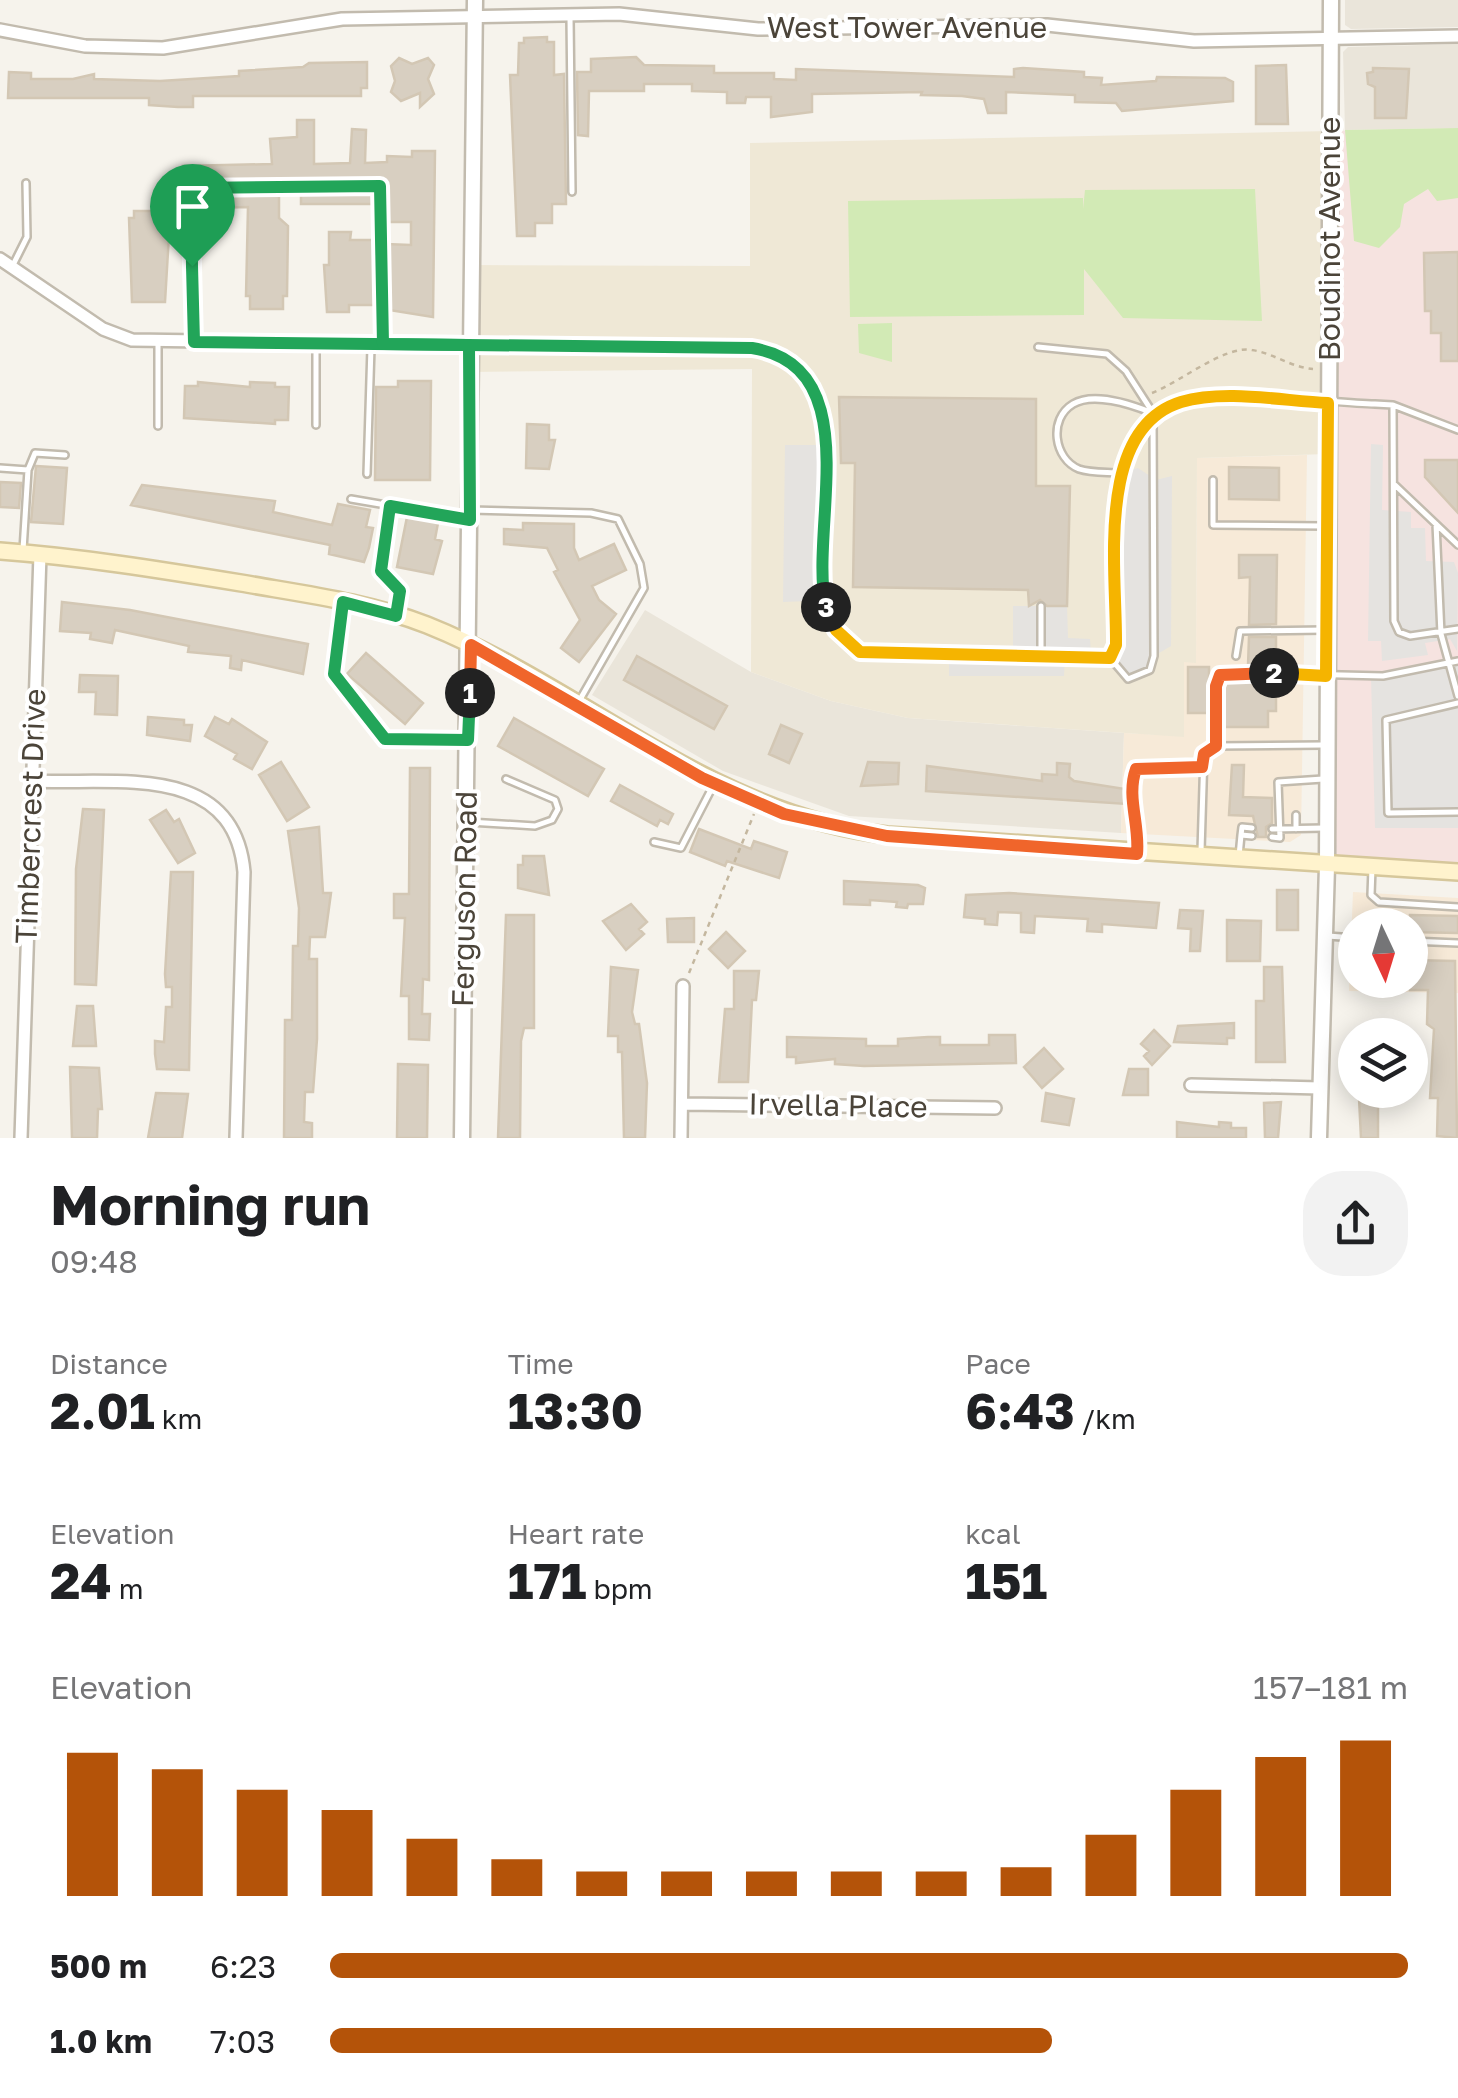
<!DOCTYPE html>
<html lang="en">
<head>
<meta charset="utf-8">
<style>
	:root { --surface:#fff; --page:#f2f2f2; --text:#202124; --muted:#757577; --accent:#b45309 }
	body { margin:0; font-family:"Golos Text",sans-serif; background:var(--page); color:var(--text); height:100vh; display:flex; flex-direction:column; font-size:38px; white-space:nowrap }
	* { box-sizing:border-box; margin:0 }
	p { font-size:32px; color:var(--muted) }
	.icon { flex:none; width:55px; height:55px; fill:none; stroke:currentColor; stroke-width:2; stroke-linecap:round; stroke-linejoin:round }
	.map { position:relative; height:1138px; overflow:hidden }
	.sheet { display:flex; flex-direction:column; background:var(--surface); flex:1 }
	.sheet>* { flex:none }
	.needle { width:65px; rotate:176deg }
	.buttons { position:absolute; left:1338px; top:908px; display:grid; gap:20px }
	.buttons a { display:grid; place-items:center; width:90px; height:90px; border-radius:50%; background:var(--surface); box-shadow:0 5px 25px #0003; font-size:50px }
	.pin { position:absolute; display:grid; place-items:center; width:85px; height:85px; color:#fff; margin:-102px -42px; border-radius:50% 50% 50% 0; rotate:-45deg; box-shadow:0 0 10px #0007 }
	.pin .icon { rotate:45deg }
	.km { position:absolute; width:50px; height:50px; margin:-25px; border-radius:50%; background:#222; color:#fff; font-size:28px; line-height:50px; text-align:center }
	.round { display:grid; place-items:center; flex:none; width:105px; height:105px; border-radius:40px; background:var(--page) }
	.head { display:flex; align-items:center; justify-content:space-between; height:170px; padding:0 50px }
	h1 { font-size:55px; font-weight:700; line-height:75px }
	.metrics { display:grid; grid-template-columns:repeat(3,1fr); gap:15px; height:170px; padding:10px 50px }
	.metrics div { display:grid; align-content:center }
	.metrics b { font-size:50px; font-weight:700 }
	.metrics small { font-size:28px; font-weight:400 }
	.metrics p { font-size:28px }
	.chart { height:280px; padding:20px 50px }
	.chart p { display:flex; justify-content:space-between }
	.chart svg { width:100%; height:180px; margin-top:10px; stroke:var(--accent); stroke-width:6 }
	ul { padding:0 50px; list-style:none; font-size:32px }
	li { display:grid; grid-template-columns:160px 120px 1fr; align-items:center; height:75px }
	li i { height:25px; border-radius:12px; background:var(--accent) }
	.map>svg:first-child { display:block }
	.residential { fill:#eae5da }
	.commercial { fill:#f7ead8; fill-rule:evenodd }
	.education { fill:#efe8d6 }
	.medical { fill:#f6e3e0 }
	.green { fill:#d2eab5 }
	.parking { fill:#e5e3e0 }
	.building { fill:#d8cfc1; stroke:#d3c7b4; stroke-width:2.5 }
	.lines { fill:none; stroke-linecap:round; stroke-linejoin:round }
	.service-casing { stroke:#c2bbae; stroke-width:10 }
	.minor-casing { stroke:#c2bbae; stroke-width:16 }
	.tertiary-casing { stroke:#c2bbae; stroke-width:19 }
	.secondary-casing { stroke:#d6c79b; stroke-width:20 }
	.path { stroke:#c4b79f; stroke-width:2.5; stroke-dasharray:5 5; stroke-linecap:butt }
	.service { stroke:#fff; stroke-width:5 }
	.minor { stroke:#fff; stroke-width:11 }
	.tertiary { stroke:#fff; stroke-width:14 }
	.secondary { stroke:#fff3cd; stroke-width:15 }
	.split-1-casing { stroke:#fff; stroke-width:20 }
	.split-2-casing { stroke:#fff; stroke-width:20 }
	.split-3-casing { stroke:#fff; stroke-width:20 }
	.split-4-casing { stroke:#fff; stroke-width:20 }
	.split-1 { stroke:#22a559; stroke-width:12 }
	.split-2 { stroke:#f0652b; stroke-width:12 }
	.split-3 { stroke:#f5b400; stroke-width:12 }
	.split-4 { stroke:#22a559; stroke-width:12 }
	.labels { text-anchor:middle; stroke-width:8; stroke-linejoin:round; paint-order:stroke }
	.street-label { font-size:30px; fill:#4b4439; stroke:#fff }
</style>
</head>
<body>
<div class="map">
<svg width="1458" height="1138" viewBox="0 0 1458 1138">
	<rect width="100%" height="100%" fill="#f6f3ec"/>
	<path class="residential" d="M1345,0H1458V27L1351,29L1345,25Z
		M1458,44V128L1345,130L1343,52L1348,47Z
		M645,610L751,672L831,701L908,718L1124,733L1121,833L849,816L723,771L592,695Z"/>
	<path class="commercial" d="M1307,455L1301,835L1290,842L1121,833L1124,733L1184,736V661L1196,662L1197,458Z
		M1353,892L1458,898V993L1349,991ZM1355,925H1410V980H1355Z"/>
	<path class="education" d="M1331,131L1328,454L1197,458L1196,663L1184,662V737L908,718L831,701L751,672L752,369L470,372L472,265L750,266V143Z"/>
	<path class="medical" d="M1458,128V872L1327,866L1331,131Z"/>
	<path class="green" d="M1458,128V198L1437,201L1428,189L1404,204L1400,227L1379,248L1354,241L1345,130Z
		M1255,189L1262,321L1123,318L1084,269V315L850,317L848,201L1083,198V209L1085,190Z
		M892,323V362L859,353L858,324Z"/>
	<path class="parking" d="M1371,444L1383,445L1382,510L1411,512V528H1425L1426,561L1454,562L1458,573L1457,651L1450,639L1425,643L1428,655L1382,661L1381,641H1368Z
		M785,445H831L832,600L783,602Z
		M1138,468L1156,480L1172,476L1171,646L1154,656L1150,670L1128,679L1111,659L1116,645L1119,473Z
		M1013,606H1067L1068,638L1090,639L1091,655L1065,656L1064,676H949V656H1013Z
		M1458,661V828H1375L1371,677Z"/>
	<path class="building" d="M547,37V42H554V75L564,74L566,204H552V223H535V236H517L510,75H518L519,43H524V38Z
		M636,57L644,65L714,66V73H774V79L796,80V69L1014,77V69L1023,68L1084,72V77L1102,78L1101,85L1156,81L1157,77L1225,78L1233,82V101L1122,111L1116,103L1075,102V95L1006,92V113H988L984,99L962,96L921,95L922,92L812,94V112L771,117V97H746L745,103H727V92L692,91V84H644V91H589L588,136L578,135L577,72H591V59Z
		M399,58L412,64L428,58L434,65L428,79L434,94L420,107V93L401,101L391,92L395,81L391,66Z
		M367,62V88H361V96H193V107H178L149,105V98H8L9,72L31,73V79H73L94,74V79L160,81L239,76V71L303,67L309,63Z
		M1286,65L1288,124H1256V66Z
		M1373,68L1409,69L1406,118H1375V87L1368,84L1367,73L1373,72Z
		M297,120H314V164L350,163L352,129L366,130L365,163L387,162V156L412,157V151H435L433,317L389,310L387,244L411,245V222H387L382,180L184,179L183,166L272,164L270,139L297,137Z
		M374,192V204H301V194Z
		M279,194V218L288,226L287,296H283V309H250V296H246L248,207L213,208V195Z
		M134,211H167L170,218L165,302H132L129,218H134Z
		M329,232H351L350,240H374L376,305H349V312H327L324,265H329Z
		M1458,252V361H1441V333H1431V311H1425L1424,253Z
		M398,381H431L430,480H375L376,387H398Z
		M198,382L250,387V382L275,383V387H289L288,420H275V424L184,418L185,386H198Z
		M839,397L1036,399V486H1070L1067,606H1047L1040,600L1029,606L1028,590L853,587L855,463H841Z
		M527,424L549,425V440H555L549,469L526,468Z
		M1425,460H1458V513L1425,477Z
		M36,466L67,468L63,524L31,522Z
		M1229,467L1279,468V500L1229,499Z
		M0,482L21,483L19,508L0,507Z
		M142,485L275,501L273,512L332,525L338,504L370,510L366,527L373,528L369,548L364,562L329,554L330,545L131,505Z
		M407,517L438,523L435,539L442,541L433,574L397,567Z
		M523,523L574,524V548L579,560L614,544L626,570L592,586L599,600L616,614L579,662L561,648L580,620L554,572L558,570L547,548L504,544V529L523,530Z
		M1239,555H1277L1276,624L1249,625L1250,577L1239,578Z
		M62,602L130,610L308,644L303,674L242,660L241,670L230,668L231,656L188,652L189,646L115,630L112,643L90,639L91,633L60,631Z
		M1249,637H1276V661H1270V667L1248,666Z
		M366,653L423,703L405,724L347,674Z
		M637,656L727,706L714,729L624,680Z
		M1188,667H1209V677H1214L1209,686V713H1188Z
		M80,675L118,676L117,715L95,714L96,692H79Z
		M1228,678L1270,679V687H1276V711H1268V727H1225L1221,688Z
		M148,717L184,720V725H192L190,741L147,735Z
		M215,717L229,724L232,719L267,742L252,769L234,759L237,754L205,736Z
		M514,718L604,769L588,796L498,746Z
		M781,725L802,734L789,763L769,754Z
		M281,762L309,807L287,821L259,775Z
		M868,762L899,763L898,784L861,786Z
		M1057,763L1070,764L1069,777L1074,781L1125,789L1127,804L926,791L927,766L1042,781V774L1057,775Z
		M1232,765H1244L1243,797L1272,798V823L1266,827V837H1258L1253,816L1229,815Z
		M410,768H430L429,980L423,979L422,1014H430L429,1040L409,1039V996H401L405,918H394V894H409Z
		M620,785L673,814L668,824L660,820L657,826L611,801Z
		M83,809L104,810L96,985L75,984L76,869Z
		M166,810L174,822L179,819L195,853L178,863L150,820Z
		M319,827L323,893H331L325,937H310L309,959H317V1039L313,1092H305L304,1122L312,1123V1138H284L285,1020H292L293,946H298L299,908L288,831Z
		M699,829L751,849L754,841L787,852L779,878L727,861L725,866L690,852Z
		M523,856H544L549,895L518,888V865H523Z
		M171,872H193L189,1070L157,1069L155,1054V1041L164,1042L166,1007H172V987H166L165,974Z
		M844,881L918,885L925,888L923,904H908L907,908L896,907L897,902L870,900V905L844,904Z
		M1277,890H1298V930H1277Z
		M1009,893L1159,903L1156,928L1102,924V932L1087,931L1088,919L1035,916L1034,933L1021,932V913L998,912L997,925L985,924V919L964,917L966,895Z
		M631,904L647,922L639,929L644,934L626,950L603,921Z
		M1180,910L1203,911L1200,951H1190L1191,929L1178,928Z
		M506,915H534V1028H524L521,1041L520,1138H498Z
		M1410,915L1458,916V933L1410,932Z
		M694,918V942H668L667,919Z
		M1227,920L1261,921L1260,961H1227Z
		M726,932L745,951L728,968L709,949Z
		M1410,960L1455,961L1457,1138L1437,1136L1438,1098H1430L1434,1029L1427,1024L1428,990H1410Z
		M611,967L638,970L632,1012L635,1024H639L647,1083L645,1138H624L622,1052H618V1036H608Z
		M1264,967H1282L1285,1062H1256V1001H1264Z
		M734,971H759L756,1000H752L748,1082H719L725,1009H734Z
		M77,1006H93L96,1046H73Z
		M1234,1023V1038H1227V1044L1174,1042L1178,1026Z
		M1154,1030L1170,1046L1152,1065L1144,1056L1149,1051L1141,1044Z
		M989,1035H1015L1016,1063L864,1066L835,1064V1059L796,1063V1057H787V1037L866,1039V1046H898V1039L928,1037H940V1045H989Z
		M1044,1048L1063,1069L1042,1088L1024,1067Z
		M398,1064L428,1065L427,1138H397Z
		M70,1067L99,1068L102,1109H98L97,1138H72Z
		M1129,1069H1148V1095H1123Z
		M1366,1090H1378V1138H1361L1359,1098L1365,1099Z
		M156,1093L188,1094L182,1138H148Z
		M1046,1093L1074,1099L1069,1125L1042,1121Z
		M1281,1102L1278,1138H1265L1264,1103Z
		M1177,1122L1219,1127V1122L1231,1123V1128H1246V1138H1177Z"/>
	<g class="lines">
		<g class="service-casing">
			<path id="service" d="M570,17L572,192
				M13,265L27,237L26,183
				M193,338L191,189L380,186L383,341
				M316,344V425
				M472,345L752,348L792,364L826,415L824,600C831,625 845,650 872,654L1111,659
				M1038,347L1107,354L1126,371L1153,413L1154,656L1150,670L1128,679L1111,659L1116,645C1117,590 1112,532 1119,477C1132,365 1297,402 1375,404L1393,405L1458,430
				M1393,405L1394,621L1399,632L1410,636L1458,629
				M158,426V342
				M0,468L28,470L23,550
				M28,470L35,453L65,455
				M1119,473C1106,472 1091,473 1079,469C1054,459 1048,419 1073,404C1093,392 1130,404 1150,412
				M367,474L371,347
				M1213,480V525L1324,526
				M1395,485L1458,545
				M351,499L467,519
				M390,506L381,571L400,591L397,613
				M471,510L591,513L618,519L640,564L644,588L578,703
				M1436,524L1441,634L1458,696
				M343,604L334,674L385,739L465,740
				M1236,656L1240,631L1325,630
				M1041,657V606
				M1458,703L1386,720L1388,813L1458,812
				M1216,746L1215,686L1225,672L1383,676L1458,661
				M469,822L535,826L552,820L558,809L555,800L506,779
				M1272,829L1324,828
				M1296,829V815
				M1241,835L1242,827L1252,828
				M1272,837L1280,838L1278,782L1323,779
				M654,842L681,848L713,786
				M1137,847L1131,783L1136,769L1202,767
				M1201,851L1204,753L1216,746L1323,745
				M1239,856L1241,835L1252,836
				M1372,868L1371,895L1379,902L1458,907
				M1328,936L1355,938
				M1410,941L1458,943"/>
		</g>
		<g class="minor-casing">
			<path id="minor" d="M0,30L85,46L163,48L342,19L619,14L758,29L1047,25L1194,41L1458,36
				M0,259L103,329L132,340L469,345
				M33,781C116,785 234,761 244,872L236,1138
				M1191,1085L1320,1088
				M682,1104L995,1108
				M21,1138L40,554
				M681,1138L683,986"/>
		</g>
		<g class="tertiary-casing">
			<path id="tertiary" d="M462,1138L475,0
				M1319,1138L1327,866L1331,0"/>
		</g>
		<g class="secondary-casing">
			<path id="secondary" d="M0,551C81,557 161,570 241,583C303,594 368,602 427,625C587,689 708,814 887,835L1458,872"/>
		</g>
		<path class="path" d="M1152,393C1182,381 1225,345 1252,350C1273,353 1290,367 1313,369
			M689,973L754,814"/>
		<use href="#service" class="service"/>
		<use href="#minor" class="minor"/>
		<use href="#tertiary" class="tertiary"/>
		<use href="#secondary" class="secondary"/>
	</g>
	<g class="lines">
		<g class="split-1-casing">
			<path id="split-1" d="M192,266L194,342L469,345L470,520L390,506L381,571L400,591L396,616L343,602L334,674L385,739L468,740L470,693"/>
		</g>
		<g class="split-2-casing">
			<path id="split-2" d="M470,693L471,645L702,778L784,814L887,836L1137,854C1140,824 1126,797 1136,769L1202,767L1204,754L1216,746V686L1220,675L1274,673"/>
		</g>
		<g class="split-3-casing">
			<path id="split-3" d="M826,607L836,630L860,652L1110,658L1116,645C1117,572 1094,429 1181,402C1225,389 1283,401 1328,403L1326,676L1274,673"/>
		</g>
		<g class="split-4-casing">
			<path id="split-4" d="M192,266L191,188L380,186L383,344L752,348C870,367 808,529 826,607"/>
		</g>
		<use href="#split-1" class="split-1"/>
		<use href="#split-2" class="split-2"/>
		<use href="#split-3" class="split-3"/>
		<use href="#split-4" class="split-4"/>
	</g>
	<g class="labels">
		<g class="street-label">
			<text x="907" y="38">West Tower Avenue</text>
			<text transform="translate(1330 239) rotate(-90)" y="10">Boudinot Avenue</text>
			<text transform="translate(31 816) rotate(-88)" y="10">Timbercrest Drive</text>
			<text transform="translate(465 899) rotate(-89)" y="10">Ferguson Road</text>
			<text transform="translate(838 1106) rotate(1)" y="10">Irvella Place</text>
		</g>
	</g>
</svg>
<div class="buttons">
<a><svg class="needle" viewBox="-14 -14 28 28"><path d="M0-13l5 13h-10z" fill="#e53935"/><path d="M0 13l5-13h-10z" fill="#757577"/></svg></a>
<a><svg class="icon" aria-label="layers" viewBox="0 0 24 24"><path d="M12 4l9 5-9 5-9-5zM3 14l9 5 9-5"/></svg></a>
</div>
<div class="pin" style="left:192px;top:266px;background:#1e9e55"><svg class="icon" aria-label="arrive" viewBox="0 0 24 24"><path d="M6 21V4h12l-3 4 3 4H6"/></svg></div>
<b class="km" style="left:470px;top:693px">1</b>
<b class="km" style="left:1274px;top:673px">2</b>
<b class="km" style="left:826px;top:607px">3</b>
</div>
<section class="sheet">
<div class="head"><div><h1>Morning run</h1><p>09:48</p></div><a class="round"><svg class="icon" aria-label="share" viewBox="0 0 24 24"><path d="M12 15V3M7 8l5-5 5 5M5 13v7h14v-7"/></svg></a></div>
<div class="metrics">
<div><p>Distance</p><b>2.01<small> km</small></b></div>
<div><p>Time</p><b>13:30</b></div>
<div><p>Pace</p><b>6:43<small> /km</small></b></div>
</div>
<div class="metrics">
<div><p>Elevation</p><b>24<small> m</small></b></div>
<div><p>Heart rate</p><b>171<small> bpm</small></b></div>
<div><p>kcal</p><b>151</b></div>
</div>
<div class="chart"><p><span>Elevation</span>157–181 m</p>
<svg viewBox="0 0 160 44" preserveAspectRatio="none"><path d="M5 44V9M15 44V13M25 44V18M35 44V23M45 44V30M55 44V35M65 44V38M75 44V38M85 44V38M95 44V38M105 44V38M115 44V37M125 44V29M135 44V18M145 44V10M155 44V6"/></svg>
</div>
<ul>
<li><b>500 m</b>6:23<i style="width:100%"></i></li>
<li><b>1.0 km</b>7:03<i style="width:67%"></i></li>
</ul>
</section>
</body>
</html>
